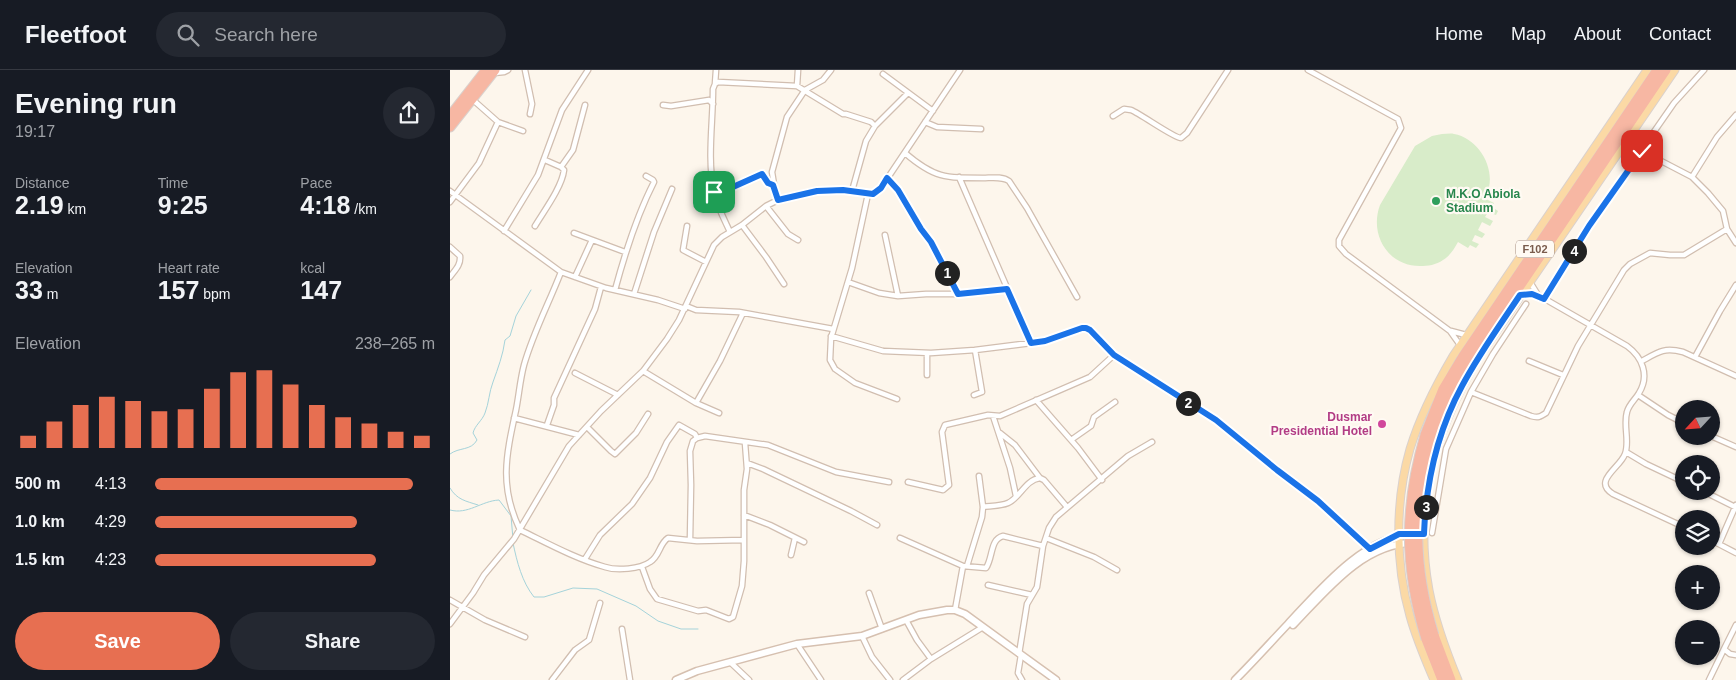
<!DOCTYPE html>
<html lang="en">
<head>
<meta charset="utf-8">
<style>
	:root { --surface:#171b24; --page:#242831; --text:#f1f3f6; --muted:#9ea1a6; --line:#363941; --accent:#e76f51 }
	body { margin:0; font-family:Helvetica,sans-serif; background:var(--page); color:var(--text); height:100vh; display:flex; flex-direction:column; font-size:19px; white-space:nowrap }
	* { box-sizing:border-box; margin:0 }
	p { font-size:16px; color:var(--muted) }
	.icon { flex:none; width:28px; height:28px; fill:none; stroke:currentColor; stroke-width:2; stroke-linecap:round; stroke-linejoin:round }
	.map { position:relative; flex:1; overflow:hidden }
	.details { display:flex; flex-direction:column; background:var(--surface); width:450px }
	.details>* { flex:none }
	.needle { width:32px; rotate:244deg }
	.fabs { position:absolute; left:1225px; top:330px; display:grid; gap:10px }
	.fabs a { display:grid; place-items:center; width:45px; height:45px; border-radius:50%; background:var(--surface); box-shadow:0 1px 4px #0004; font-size:25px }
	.pin { position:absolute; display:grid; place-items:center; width:42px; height:42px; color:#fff; margin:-21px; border-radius:10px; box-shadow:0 2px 8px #0006 }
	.km { position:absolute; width:25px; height:25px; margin:-12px; border-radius:50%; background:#222; color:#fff; font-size:14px; line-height:25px; text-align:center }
	.round { display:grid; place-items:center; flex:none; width:52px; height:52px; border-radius:26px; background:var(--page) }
	.headline { display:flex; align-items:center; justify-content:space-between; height:85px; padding:0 15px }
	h1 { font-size:28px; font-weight:600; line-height:38px }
	.metrics { display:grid; grid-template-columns:repeat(3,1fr); gap:8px; height:85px; padding:5px 15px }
	.metrics div { display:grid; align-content:center }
	.metrics b { font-size:25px; font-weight:600 }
	.metrics small { font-size:14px; font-weight:400 }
	.metrics p { font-size:14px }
	.chart { height:140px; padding:10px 15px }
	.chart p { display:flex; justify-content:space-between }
	.chart svg { width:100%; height:90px; margin-top:5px; stroke:var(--accent); stroke-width:6 }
	.button { display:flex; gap:10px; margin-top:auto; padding:10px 15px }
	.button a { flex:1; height:58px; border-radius:30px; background:var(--accent); color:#fff; font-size:20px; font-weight:600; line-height:58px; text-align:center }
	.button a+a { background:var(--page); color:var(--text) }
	ul { padding:0 15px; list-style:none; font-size:16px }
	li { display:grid; grid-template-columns:80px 60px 1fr; align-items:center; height:38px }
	li i { height:12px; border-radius:6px; background:var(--accent) }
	header { display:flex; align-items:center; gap:30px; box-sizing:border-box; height:70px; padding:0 25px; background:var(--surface); border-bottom:1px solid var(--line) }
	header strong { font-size:24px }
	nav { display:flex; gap:28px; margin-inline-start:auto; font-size:18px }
	.search { width:350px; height:45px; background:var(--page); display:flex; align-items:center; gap:12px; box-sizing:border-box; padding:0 18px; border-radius:28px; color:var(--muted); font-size:19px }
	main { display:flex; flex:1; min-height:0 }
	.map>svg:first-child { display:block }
	.green { fill:#d8ecc9 }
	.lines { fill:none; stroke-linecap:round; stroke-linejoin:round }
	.stream { stroke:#a5d3da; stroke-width:1 }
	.street-casing { stroke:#d1beb0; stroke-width:7 }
	.secondary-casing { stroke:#d6c0b0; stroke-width:9 }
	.primary-casing { stroke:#dad1cd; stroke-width:9 }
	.highway-casing { stroke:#dad1cd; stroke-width:11 }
	.street { stroke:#fff; stroke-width:4.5 }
	.secondary { stroke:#fff; stroke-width:6 }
	.primary { stroke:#fbd9a5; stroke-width:7 }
	.highway { stroke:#f7b7a3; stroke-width:9 }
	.highway-bridge-casing { stroke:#dad1cd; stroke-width:11; stroke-linecap:butt }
	.highway-bridge { stroke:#f7b7a3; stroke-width:9 }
	.route-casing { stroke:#fff; stroke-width:10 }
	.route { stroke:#1a73e8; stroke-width:6 }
	.leisure-dot { fill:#2e9e5b; stroke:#fffaf3; stroke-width:2 }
	.hotel-dot { fill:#d1479c; stroke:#fffaf3; stroke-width:2 }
	.labels { text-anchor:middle; stroke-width:4.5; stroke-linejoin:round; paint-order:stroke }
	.shield { fill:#fffaf3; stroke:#a28b7f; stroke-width:1 }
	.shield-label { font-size:11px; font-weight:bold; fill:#7a5c4d }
	.leisure-label { font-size:12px; font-weight:bold; fill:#27864d; stroke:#fffaf3; text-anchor:start }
	.hotel-label { font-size:12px; font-weight:bold; fill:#b23c85; stroke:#fffaf3; text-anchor:end }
</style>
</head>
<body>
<header>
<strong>Fleetfoot</strong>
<div class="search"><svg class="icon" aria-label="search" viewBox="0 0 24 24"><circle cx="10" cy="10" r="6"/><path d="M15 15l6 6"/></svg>Search here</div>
<nav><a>Home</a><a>Map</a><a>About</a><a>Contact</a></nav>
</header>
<main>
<section class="details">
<div class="headline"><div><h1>Evening run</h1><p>19:17</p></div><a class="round"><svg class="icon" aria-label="share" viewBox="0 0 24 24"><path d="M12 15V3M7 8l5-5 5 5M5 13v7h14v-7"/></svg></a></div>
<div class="metrics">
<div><p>Distance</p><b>2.19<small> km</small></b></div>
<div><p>Time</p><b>9:25</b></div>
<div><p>Pace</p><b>4:18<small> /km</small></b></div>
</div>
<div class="metrics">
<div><p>Elevation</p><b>33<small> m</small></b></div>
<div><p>Heart rate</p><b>157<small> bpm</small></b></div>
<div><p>kcal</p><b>147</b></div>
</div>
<div class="chart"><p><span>Elevation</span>238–265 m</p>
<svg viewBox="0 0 160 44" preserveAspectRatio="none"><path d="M5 44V38M15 44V31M25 44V23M35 44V19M45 44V21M55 44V26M65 44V25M75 44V15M85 44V7M95 44V6M105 44V13M115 44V23M125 44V29M135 44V32M145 44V36M155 44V38"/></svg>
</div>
<ul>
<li><b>500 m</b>4:13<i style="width:92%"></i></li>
<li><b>1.0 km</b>4:29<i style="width:72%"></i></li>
<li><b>1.5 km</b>4:23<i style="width:79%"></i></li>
</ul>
<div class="button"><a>Save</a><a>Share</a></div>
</section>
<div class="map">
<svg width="1286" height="610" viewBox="0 0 1286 610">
	<rect width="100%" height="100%" fill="#fdf6ec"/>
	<path class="green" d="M992,64C996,64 1001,63 1004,64C1027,68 1044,95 1039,117C1038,120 1036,124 1034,128L1044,133L1042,137L1048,141L1046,145L1038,142L1035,147L1043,151L1040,156L1032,152L1028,160L1035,164L1032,168L1025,165L1022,171L1029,174L1026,178L1020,175L1018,178L1008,172C1004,179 1000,186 993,190C986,195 978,196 970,196C938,196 919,165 930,135L965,76L982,66Z"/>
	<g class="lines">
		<path class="stream" d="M0,384C9,377 21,381 27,370L23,363C25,355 32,351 35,343C39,333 39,322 43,312C48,298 53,285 55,270L60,266L66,246L81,220
			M0,418C7,430 16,431 28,435
			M0,440C18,445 31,431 49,430L61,446L63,469
			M63,473C67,492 72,512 84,527H94L123,518L147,519L186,536L208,551L231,559H248"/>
		<g class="street-casing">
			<path id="street" d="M75,0L82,34L80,44
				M858,0L948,49L951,58L889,170V176L896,184L1000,261L1010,275
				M44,3L54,2L58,0
				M433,4L483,41
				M265,14L266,0
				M347,16L348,0
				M22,29L48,52L73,61
				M213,35L221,36L259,30L263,34
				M663,46L674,39L681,40C691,44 724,68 731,68L737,63L778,0
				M475,52L487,57L531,59
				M1192,81L1242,107L1258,123L1273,141L1277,159L1286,173
				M455,83C484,108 495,108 533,108C541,108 552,106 559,111L577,138L627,227
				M111,97L123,80L135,35
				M509,107L581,273
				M1242,107L1267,67L1286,45
				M437,108L448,120L471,159L481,172L508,224
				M0,121L111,202L156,218L208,230L235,239
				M402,121L416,71L425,56L458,23
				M418,124L402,198L381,268L380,290L385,299L405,313L447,329
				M265,125L312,104L318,113L323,115
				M328,130L325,120L322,102L337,47L355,20L373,10L381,0
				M0,132L29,93L48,52
				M316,136L338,164L348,170
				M292,155L316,187L334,214
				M85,156C94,141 112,117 114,100L111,97L95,90
				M237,156L233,180L256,192
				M54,161L88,105L112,40L138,0
				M280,162C274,149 267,136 264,122C257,89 263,52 263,19L265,14L268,12L347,16L393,44H396L421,52L425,56
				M124,163L175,182
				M435,165L448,226
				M0,177L10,186C11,195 5,200 0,207
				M111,202C99,233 83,263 74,295C70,310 69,325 66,340C56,386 49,416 70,460C97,473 126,489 155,497C167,501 190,499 200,492C210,486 209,474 218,468L247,471L294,470
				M125,207L142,170
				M398,212L429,223L448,226L476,224H510L557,219
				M1080,212L1088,225
				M165,220C175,183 186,147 204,112L203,110L196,106
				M184,224L204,162L222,119
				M1070,225L1077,224L1088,225L1177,276C1192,287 1200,305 1189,323C1185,330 1179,334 1177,342C1173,355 1180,372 1175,384C1170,398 1142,411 1163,424L1234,457
				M1094,229L1139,156L1169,112L1224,33L1254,0
				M236,236L246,240L289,242L383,259
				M1001,261L1016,265
				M381,266L433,281L481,283L525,280L581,273L595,271L636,258L664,285L766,350L868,431L920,479
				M477,283V305
				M1245,287L1270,241L1286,215
				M1079,291L1113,305
				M1192,291C1208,282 1214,277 1233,282L1286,306
				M193,301L246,333L270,291L293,243
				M125,303L168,325
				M1021,322L1081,346C1088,348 1090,347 1096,343L1128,276L1174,200L1180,194L1200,183L1220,185H1234L1277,159
				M524,325L532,322L525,280
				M1188,325L1218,345L1234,353
				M586,330L628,378L652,410
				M246,333L269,343
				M543,346L560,398L566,426
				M64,348L129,365
				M97,355L104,335V328L145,239L151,217
				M137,357L161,381L165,384L186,363L198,344
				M550,363L565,375L590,408
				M1261,366L1286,377
				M621,370L641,356L644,347L665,332
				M1176,382L1196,394L1234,412
				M297,393L313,399L401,441L427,455
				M458,412L493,420L499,415L492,362L495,355L538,345L550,346L640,307L664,285
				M1253,421L1285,437
				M533,437C541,436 551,436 558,433C570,428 575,410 590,408L594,410L617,437
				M294,445L320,455L354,472
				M982,463L996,379L1021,322L1043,284L1076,234
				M450,468L513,496L505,540
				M596,468L644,487L667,500
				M240,470L241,415L240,381L243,371L247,368L255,366L318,375L386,402L439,412
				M1261,470L1286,483
				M1269,474L1286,435
				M341,485L345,468
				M135,489L150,465L182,434L200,408L217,372L229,355L245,364L247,368
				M513,496L536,498C543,488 540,469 553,466L593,476
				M517,496L532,447L533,437L529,406
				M192,497L200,519L207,529L248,541L256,540L279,549L283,547L292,516L294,491V420L297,399L295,373
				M538,515L582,525
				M419,523L432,559
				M0,530L35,550L75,567
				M456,550L467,570L481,589
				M0,554L23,523L34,505L64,469L119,376L151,341L193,301L217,269L229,250L264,175L272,167L292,155L316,136L328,130L367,121L393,120L423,124L431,118L510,0
				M1286,555L1274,579L1280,584L1286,585
				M172,559L180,610
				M412,566L422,587L440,610
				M347,574L371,610
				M569,584L577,534L587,517L593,476L599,458L606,447L678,386L702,372
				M571,585L568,603L572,610
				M280,592L299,610
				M102,610L125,580L139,570L150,533
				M453,610L481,589L533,557
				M1259,610L1274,579"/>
		</g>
		<g class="secondary-casing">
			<path id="secondary" d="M843,555C875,522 913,473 963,473
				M226,610L247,601L347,574L412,566L469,545L497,540H505L515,544L606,610
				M785,610C803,592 820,573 838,554C869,521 914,466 963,464"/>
		</g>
		<g class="primary-casing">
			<path id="primary" d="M984,610C975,589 966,568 960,546C945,493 945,431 960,379C970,346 986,315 1003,286L1197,0
				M1008,610C996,581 985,551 979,520C963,434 985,360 1029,287L1225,0"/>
		</g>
		<g class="highway-casing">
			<path id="highway" d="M0,46L36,0
				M0,57L45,0
				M975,365L993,319L1013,286L1207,0
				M983,367L1000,322L1010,305L1216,0
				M984,565L1001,610
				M976,569L992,610"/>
		</g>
		<use href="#street" class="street"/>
		<use href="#secondary" class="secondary"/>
		<use href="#primary" class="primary"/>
		<use href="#highway" class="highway"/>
		<g class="highway-bridge-casing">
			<path id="highway-bridge" d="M975,365C954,437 954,496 976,569
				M983,367C962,436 963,497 984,565"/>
		</g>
		<use href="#highway-bridge" class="highway-bridge"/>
	</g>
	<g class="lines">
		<g class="route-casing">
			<path id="route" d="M264,122L265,125L312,104L318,113L323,115L328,130L367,121L393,120L423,124L431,118L437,108L448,120L471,159L481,172L508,224L557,219L581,273L595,271L632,258H636L640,260L664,285L766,350L827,400L868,431L920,479L949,464H974C976,412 987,362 1012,316C1029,284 1050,255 1070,225L1082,224L1094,229L1139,156L1192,81"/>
		</g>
		<use href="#route" class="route"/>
	</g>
	<circle class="leisure-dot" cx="986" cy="131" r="5"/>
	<circle class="hotel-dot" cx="932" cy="354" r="5"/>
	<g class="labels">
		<rect class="shield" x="1066" y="170.5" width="38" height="17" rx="4"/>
		<g class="shield-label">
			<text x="1085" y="183">F102</text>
		</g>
		<g class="leisure-label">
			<text x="996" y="128">M.K.O Abiola<tspan x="996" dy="14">Stadium</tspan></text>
		</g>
		<g class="hotel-label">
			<text x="922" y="351">Dusmar<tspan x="922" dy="14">Presidential Hotel</tspan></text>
		</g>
	</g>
</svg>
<div class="fabs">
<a><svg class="needle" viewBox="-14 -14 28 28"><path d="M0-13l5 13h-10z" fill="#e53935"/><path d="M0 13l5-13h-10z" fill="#9ea1a6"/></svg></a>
<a><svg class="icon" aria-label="locate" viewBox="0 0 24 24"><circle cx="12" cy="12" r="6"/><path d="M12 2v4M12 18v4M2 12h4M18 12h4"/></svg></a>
<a><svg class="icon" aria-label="layers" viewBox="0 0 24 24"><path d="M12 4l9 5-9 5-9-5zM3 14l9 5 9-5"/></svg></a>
<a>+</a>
<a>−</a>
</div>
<div class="pin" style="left:264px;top:122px;background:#1e9e55"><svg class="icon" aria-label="arrive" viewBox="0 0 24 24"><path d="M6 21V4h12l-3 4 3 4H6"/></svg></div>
<div class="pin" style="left:1192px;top:81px;background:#d93025"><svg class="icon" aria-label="check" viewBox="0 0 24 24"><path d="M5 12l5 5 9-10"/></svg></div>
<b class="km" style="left:497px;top:203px">1</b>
<b class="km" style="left:738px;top:333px">2</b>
<b class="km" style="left:976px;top:437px">3</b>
<b class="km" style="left:1124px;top:181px">4</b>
</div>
</main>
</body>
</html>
